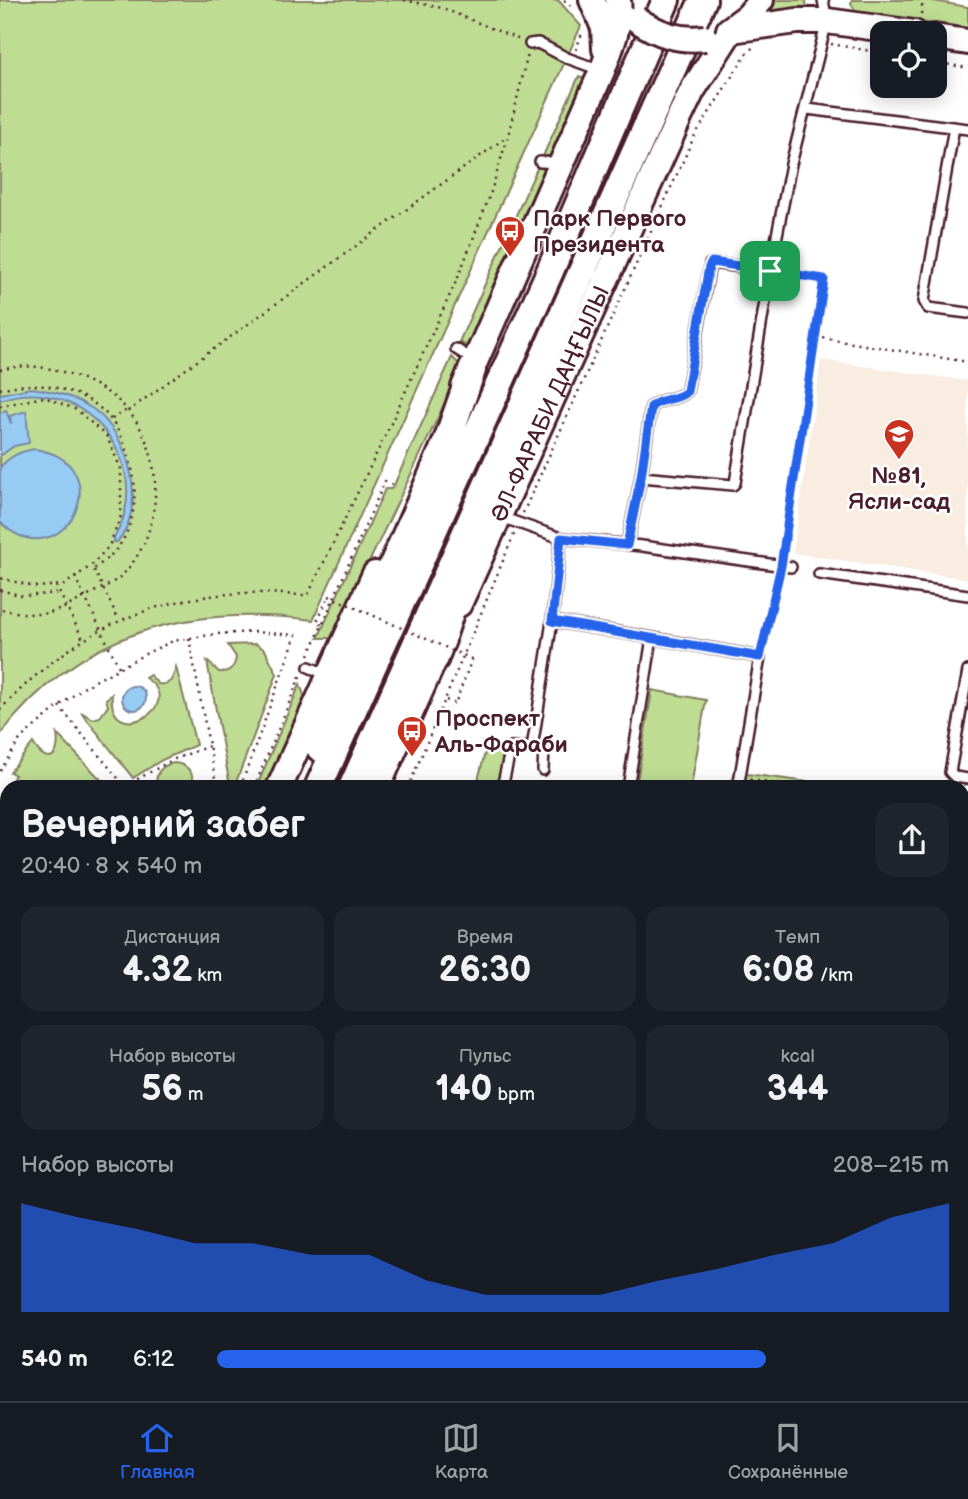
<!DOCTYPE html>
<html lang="ru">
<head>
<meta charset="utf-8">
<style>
	:root { --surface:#171b24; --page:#20242c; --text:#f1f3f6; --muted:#9ea1a6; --line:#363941; --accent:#2563eb }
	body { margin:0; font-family:"Balsamiq Sans",sans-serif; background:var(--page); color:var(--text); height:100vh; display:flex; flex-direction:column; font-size:26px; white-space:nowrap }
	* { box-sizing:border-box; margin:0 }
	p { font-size:23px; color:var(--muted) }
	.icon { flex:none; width:38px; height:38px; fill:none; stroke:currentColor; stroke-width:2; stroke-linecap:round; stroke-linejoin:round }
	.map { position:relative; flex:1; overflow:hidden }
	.sheet { position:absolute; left:0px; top:780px; width:970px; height:621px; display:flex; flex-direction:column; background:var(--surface); border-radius:21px 21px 0 0; box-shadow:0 4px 18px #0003 }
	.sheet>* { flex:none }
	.buttons { position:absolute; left:870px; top:21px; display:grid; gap:14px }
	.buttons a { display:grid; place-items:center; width:77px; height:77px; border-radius:14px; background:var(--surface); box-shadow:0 4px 18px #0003; font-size:35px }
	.pin { position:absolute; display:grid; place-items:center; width:60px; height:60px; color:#fff; margin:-30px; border-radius:14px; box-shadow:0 4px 10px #0006 }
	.round { display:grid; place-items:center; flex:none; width:74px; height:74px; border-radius:21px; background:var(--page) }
	.head { display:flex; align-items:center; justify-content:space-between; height:119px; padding:0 21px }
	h1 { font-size:38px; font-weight:700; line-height:52px }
	.metrics { display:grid; grid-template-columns:repeat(3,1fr); gap:10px; height:119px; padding:7px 21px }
	.metrics div { display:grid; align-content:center; border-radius:18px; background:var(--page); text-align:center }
	.metrics b { font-size:35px; font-weight:700 }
	.metrics small { font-size:19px; font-weight:400 }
	.metrics p { font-size:19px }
	.chart { height:196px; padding:14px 21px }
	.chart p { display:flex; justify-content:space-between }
	.chart svg { width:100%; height:126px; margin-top:7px; fill:var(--accent); opacity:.7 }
	ul { padding:0 21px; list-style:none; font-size:23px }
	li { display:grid; grid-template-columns:112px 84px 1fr; align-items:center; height:52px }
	li i { height:18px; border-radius:9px; background:var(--accent) }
	.tab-bar { display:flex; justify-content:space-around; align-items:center; height:98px; border-top:2px solid var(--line); background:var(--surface); font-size:19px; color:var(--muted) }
	.tab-bar a { display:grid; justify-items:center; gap:4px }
	.tab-bar .on { color:var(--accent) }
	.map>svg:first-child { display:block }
	.built { fill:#f9ede1 }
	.green { fill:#bfdc93; stroke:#847e5f; stroke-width:2 }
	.water { fill:#96ccf4; stroke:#7887a4; stroke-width:2 }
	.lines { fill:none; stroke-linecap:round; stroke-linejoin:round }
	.lane-casing { stroke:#4a1f2b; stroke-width:14 }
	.secondary-casing { stroke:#4a1f2b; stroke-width:30 }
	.primary-casing { stroke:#4a1f2b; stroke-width:32 }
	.path { stroke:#4a1f2b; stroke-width:2.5; stroke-dasharray:2 5; stroke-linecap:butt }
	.lane { stroke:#fff; stroke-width:9 }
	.secondary { stroke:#fff; stroke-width:24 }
	.primary { stroke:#fff; stroke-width:26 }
	.secondary-bridge-casing { stroke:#4a1f2b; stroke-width:30; stroke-linecap:butt }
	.path-bridge { stroke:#4a1f2b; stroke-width:2.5; stroke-dasharray:2 5; stroke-linecap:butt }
	.secondary-bridge { stroke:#fff; stroke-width:24 }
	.route-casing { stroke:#fff; stroke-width:14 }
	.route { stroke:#2563eb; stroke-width:9 }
	.labels { text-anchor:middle; stroke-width:5; stroke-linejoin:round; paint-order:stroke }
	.poi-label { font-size:23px; font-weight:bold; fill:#4a1f2b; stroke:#fff; text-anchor:start }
	.street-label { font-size:23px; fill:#4a1f2b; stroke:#fff }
</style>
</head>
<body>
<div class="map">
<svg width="968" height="1401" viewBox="0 0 968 1401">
	<rect width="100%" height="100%" fill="#fff"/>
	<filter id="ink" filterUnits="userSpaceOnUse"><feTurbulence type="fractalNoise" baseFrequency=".0143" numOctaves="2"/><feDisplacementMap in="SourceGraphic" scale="14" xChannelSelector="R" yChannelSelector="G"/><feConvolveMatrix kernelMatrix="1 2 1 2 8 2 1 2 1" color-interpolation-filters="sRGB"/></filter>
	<g filter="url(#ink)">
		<path class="built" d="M821,360L968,381V579L793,553Z"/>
		<path class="green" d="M0,0H551L559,1L581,26L313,620C187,604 80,631 0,735Z
			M770,0H806L807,12L757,18Z
			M852,0H928L968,7V30L856,11L851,4Z
			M579,76L588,82L557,156H543Z
			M538,166L550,168L471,348L459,342Z
			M452,357L462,367L333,638H318L385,489H391L394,485Z
			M256,644L265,650L277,674L235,785L230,786L207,661L219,672C230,673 235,666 236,657L228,645Z
			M176,667L196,745L162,760L133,778L81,712L93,719L100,717L108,706L106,699L112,694C107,751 191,705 145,678L150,675L158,684C172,686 173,677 176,667Z
			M300,684L305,698L266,787L256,788Z
			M652,690L706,700L691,787H636Z
			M57,734L108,787H18L12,780L15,775L10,772L33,743C46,766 61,759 57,734Z
			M487,745L506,753L499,787L476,788Z
			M174,763C188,764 195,774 193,787H157C154,774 161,765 174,763Z
			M746,774L848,787H744Z
			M968,863V947L963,983L962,892Z
			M0,900L7,902V1245L0,1243Z"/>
		<path class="water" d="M31,388C54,391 73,396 93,409C130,435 148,507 117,542H114V538C159,464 81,371 0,400V394Z
			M6,410L11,424L10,416L26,411L29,443L14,446L0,456V413Z
			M35,449C124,463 63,583 0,522V467C11,456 20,451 35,449Z
			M122 698a12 12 0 1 1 24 0a12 12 0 1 1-24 0Z"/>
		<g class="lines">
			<g class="lane-casing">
				<path id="lane" d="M530,44L538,43L567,58L600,70
					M807,109L968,129
					M954,127L924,301L928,308L968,313
					M540,162L561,163
					M456,349L475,361
					M641,477L733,485L735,483L770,271
					M501,517L561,538L642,546L791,567
					M627,545L641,477L651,407C661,397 678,401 687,391L710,264L712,263L770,271L791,164L827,21L823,0
					M819,574L968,595
					M552,621L652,638L628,788
					M652,638L760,657L738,788
					M309,667L328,675
					M968,671L950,772L955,777L968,779
					M532,748L544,750L543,770
					M502,788L511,747L532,748L552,621L561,538
					M962,1038L968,1005
					M962,1053L968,1054
					M962,1257L968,1258
					M265,1395L271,1401
					M288,1395L297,1401
					M321,1401L329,1395"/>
			</g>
			<g class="secondary-casing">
				<g id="secondary">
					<path d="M592,0L604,28L605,49"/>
					<path d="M729,30L748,16L761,0"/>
					<path d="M731,30L797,21H827L914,33"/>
					<path d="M934,37L968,42"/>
					<path d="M464,387L602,71C611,48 621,24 618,0"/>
					<path id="s1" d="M459,604L680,116L692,91L731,30"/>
					<path d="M279,788L375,574"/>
					<path d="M377,788L443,640"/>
					<path d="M0,881L7,883"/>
					<path d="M962,1150L968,1151"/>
				</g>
			</g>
			<g class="primary-casing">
				<path id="primary" d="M435,658L461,580
					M320,748L343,679L447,441L472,370
					M318,788L550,271L666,0
					M352,788L703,0
					M375,788L379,783
					M19,1401L22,1395
					M62,1401L65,1395"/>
			</g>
			<path class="path" d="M404,0L442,8L520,40
				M564,0L572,7
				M921,14L923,0
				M831,44L882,53
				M576,50L583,30
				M934,62L968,68
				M780,273L824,279L782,554
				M816,337L968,362
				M0,370C22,364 42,366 63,372C81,377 100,386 115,398C165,438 168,524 126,571C117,582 102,588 90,594C52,616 43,618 0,609
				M0,389C37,379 88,388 112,421C121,434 127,450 131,465C138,490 135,521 121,543C114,554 104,561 94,569
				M0,406L44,397L77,410L107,437L121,469V516L109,546L92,565L64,585L35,587L0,578
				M128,411L508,136
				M112,419L127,410
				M523,513L694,137L748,51L754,47
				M94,570L119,620
				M75,577L119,667
				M56,586L83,639
				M0,590L23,596L59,593
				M322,624L317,621L329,596
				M189,638L217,788
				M762,647L778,578
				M309,655L385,481L394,486
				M446,700L455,704L472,659
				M59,706L126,788
				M0,710C70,636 142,598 244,593C265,592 287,595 308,595L386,434L459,275L490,195L508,136L528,54
				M0,771L21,738L59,706L86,686L149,652L173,641L216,634L254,632L296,635L240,788
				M750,780L803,788
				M125,786L172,760L209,746
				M254,788L301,674
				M408,788L515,532
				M0,794L7,796
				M962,809L968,810
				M0,959L7,965
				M0,1013L7,1019
				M7,1045L4,1065L7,1080
				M0,1115L7,1121
				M962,1116L968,1118
				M962,1186L968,1187
				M0,1200L7,1204
				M0,1251L7,1252
				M0,1280L7,1285
				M0,1301L7,1307
				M0,1341L7,1345
				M0,1351L6,1354L0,1367
				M111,1395L124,1401
				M175,1395L188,1401
				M184,1395L191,1401
				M231,1395L237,1401
				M245,1395L252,1401
				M904,1401L905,1395"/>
			<use href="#lane" class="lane"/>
			<use href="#secondary" class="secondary"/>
			<use href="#primary" class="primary"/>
			<g class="secondary-bridge-casing">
				<path id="secondary-bridge" d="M636,19C658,34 678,41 705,38"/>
			</g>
			<path class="path-bridge" d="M329,596L472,659"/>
			<use href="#secondary-bridge" class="secondary-bridge"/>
		</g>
	</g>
	<g class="lines" filter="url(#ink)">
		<g class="route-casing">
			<path id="route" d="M712,262L824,279L781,566L760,657L552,621L561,538L627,545L641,477L651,407C661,397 678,401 687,391L709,267Z"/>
		</g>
		<use href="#route" class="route"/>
	</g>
	<defs>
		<g id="bus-pin" transform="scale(1.575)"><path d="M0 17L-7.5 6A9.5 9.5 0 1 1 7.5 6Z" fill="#c8321e" stroke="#fff"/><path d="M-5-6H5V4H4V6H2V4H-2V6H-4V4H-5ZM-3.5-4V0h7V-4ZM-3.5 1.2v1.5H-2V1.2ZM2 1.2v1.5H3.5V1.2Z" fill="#fff"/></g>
		<g id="school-pin" transform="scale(1.575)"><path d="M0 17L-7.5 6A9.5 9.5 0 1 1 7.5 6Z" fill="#c8321e" stroke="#fff"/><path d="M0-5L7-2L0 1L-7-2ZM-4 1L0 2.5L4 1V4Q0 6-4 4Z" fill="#fff"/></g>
	</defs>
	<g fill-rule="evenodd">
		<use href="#bus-pin" x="510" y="231"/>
		<use href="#school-pin" x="899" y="434"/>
		<use href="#bus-pin" x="412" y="731"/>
	</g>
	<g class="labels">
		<g class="poi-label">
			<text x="533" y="226">Парк Первого<tspan x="533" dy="26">Президента</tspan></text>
			<text x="899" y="483" text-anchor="middle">№81,<tspan x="899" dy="26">Ясли-сад</tspan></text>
			<text x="435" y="726">Проспект<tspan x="435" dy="26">Аль-Фараби</tspan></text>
		</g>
		<g class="street-label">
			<text dy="8" stroke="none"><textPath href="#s1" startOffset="220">ӘЛ-ФАРАБИ ДАҢҒЫЛЫ</textPath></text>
		</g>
	</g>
</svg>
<div class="buttons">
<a><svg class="icon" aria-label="locate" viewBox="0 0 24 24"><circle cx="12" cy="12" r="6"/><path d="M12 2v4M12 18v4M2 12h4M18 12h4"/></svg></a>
</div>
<div class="pin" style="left:770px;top:271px;background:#1e9e55"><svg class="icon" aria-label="arrive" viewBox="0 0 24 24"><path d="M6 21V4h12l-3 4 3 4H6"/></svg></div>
<section class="sheet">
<div class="head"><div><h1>Вечерний забег</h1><p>20:40 · 8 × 540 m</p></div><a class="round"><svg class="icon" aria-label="share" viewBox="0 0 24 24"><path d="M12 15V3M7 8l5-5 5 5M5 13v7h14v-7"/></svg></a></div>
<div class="metrics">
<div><p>Дистанция</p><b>4.32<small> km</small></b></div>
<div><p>Время</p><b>26:30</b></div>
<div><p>Темп</p><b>6:08<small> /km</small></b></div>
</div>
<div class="metrics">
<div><p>Набор высоты</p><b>56<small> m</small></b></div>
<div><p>Пульс</p><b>140<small> bpm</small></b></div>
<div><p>kcal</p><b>344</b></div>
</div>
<div class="chart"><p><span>Набор высоты</span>208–215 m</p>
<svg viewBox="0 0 160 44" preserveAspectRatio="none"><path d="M0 44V6L10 11L20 15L30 20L40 20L50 24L60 24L70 33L80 38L90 38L100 38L110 33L120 29L130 24L140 20L150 11L160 6V44z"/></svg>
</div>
<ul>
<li><b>540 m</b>6:12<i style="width:75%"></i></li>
</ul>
</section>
</div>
<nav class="tab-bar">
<a class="on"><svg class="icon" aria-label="home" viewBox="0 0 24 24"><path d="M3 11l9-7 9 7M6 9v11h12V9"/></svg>Главная</a>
<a><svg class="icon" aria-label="map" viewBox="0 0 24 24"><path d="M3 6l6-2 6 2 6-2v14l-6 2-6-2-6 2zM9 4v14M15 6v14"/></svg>Карта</a>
<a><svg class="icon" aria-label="saved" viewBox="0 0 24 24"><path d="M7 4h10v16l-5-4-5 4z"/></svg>Сохранённые</a>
</nav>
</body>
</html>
